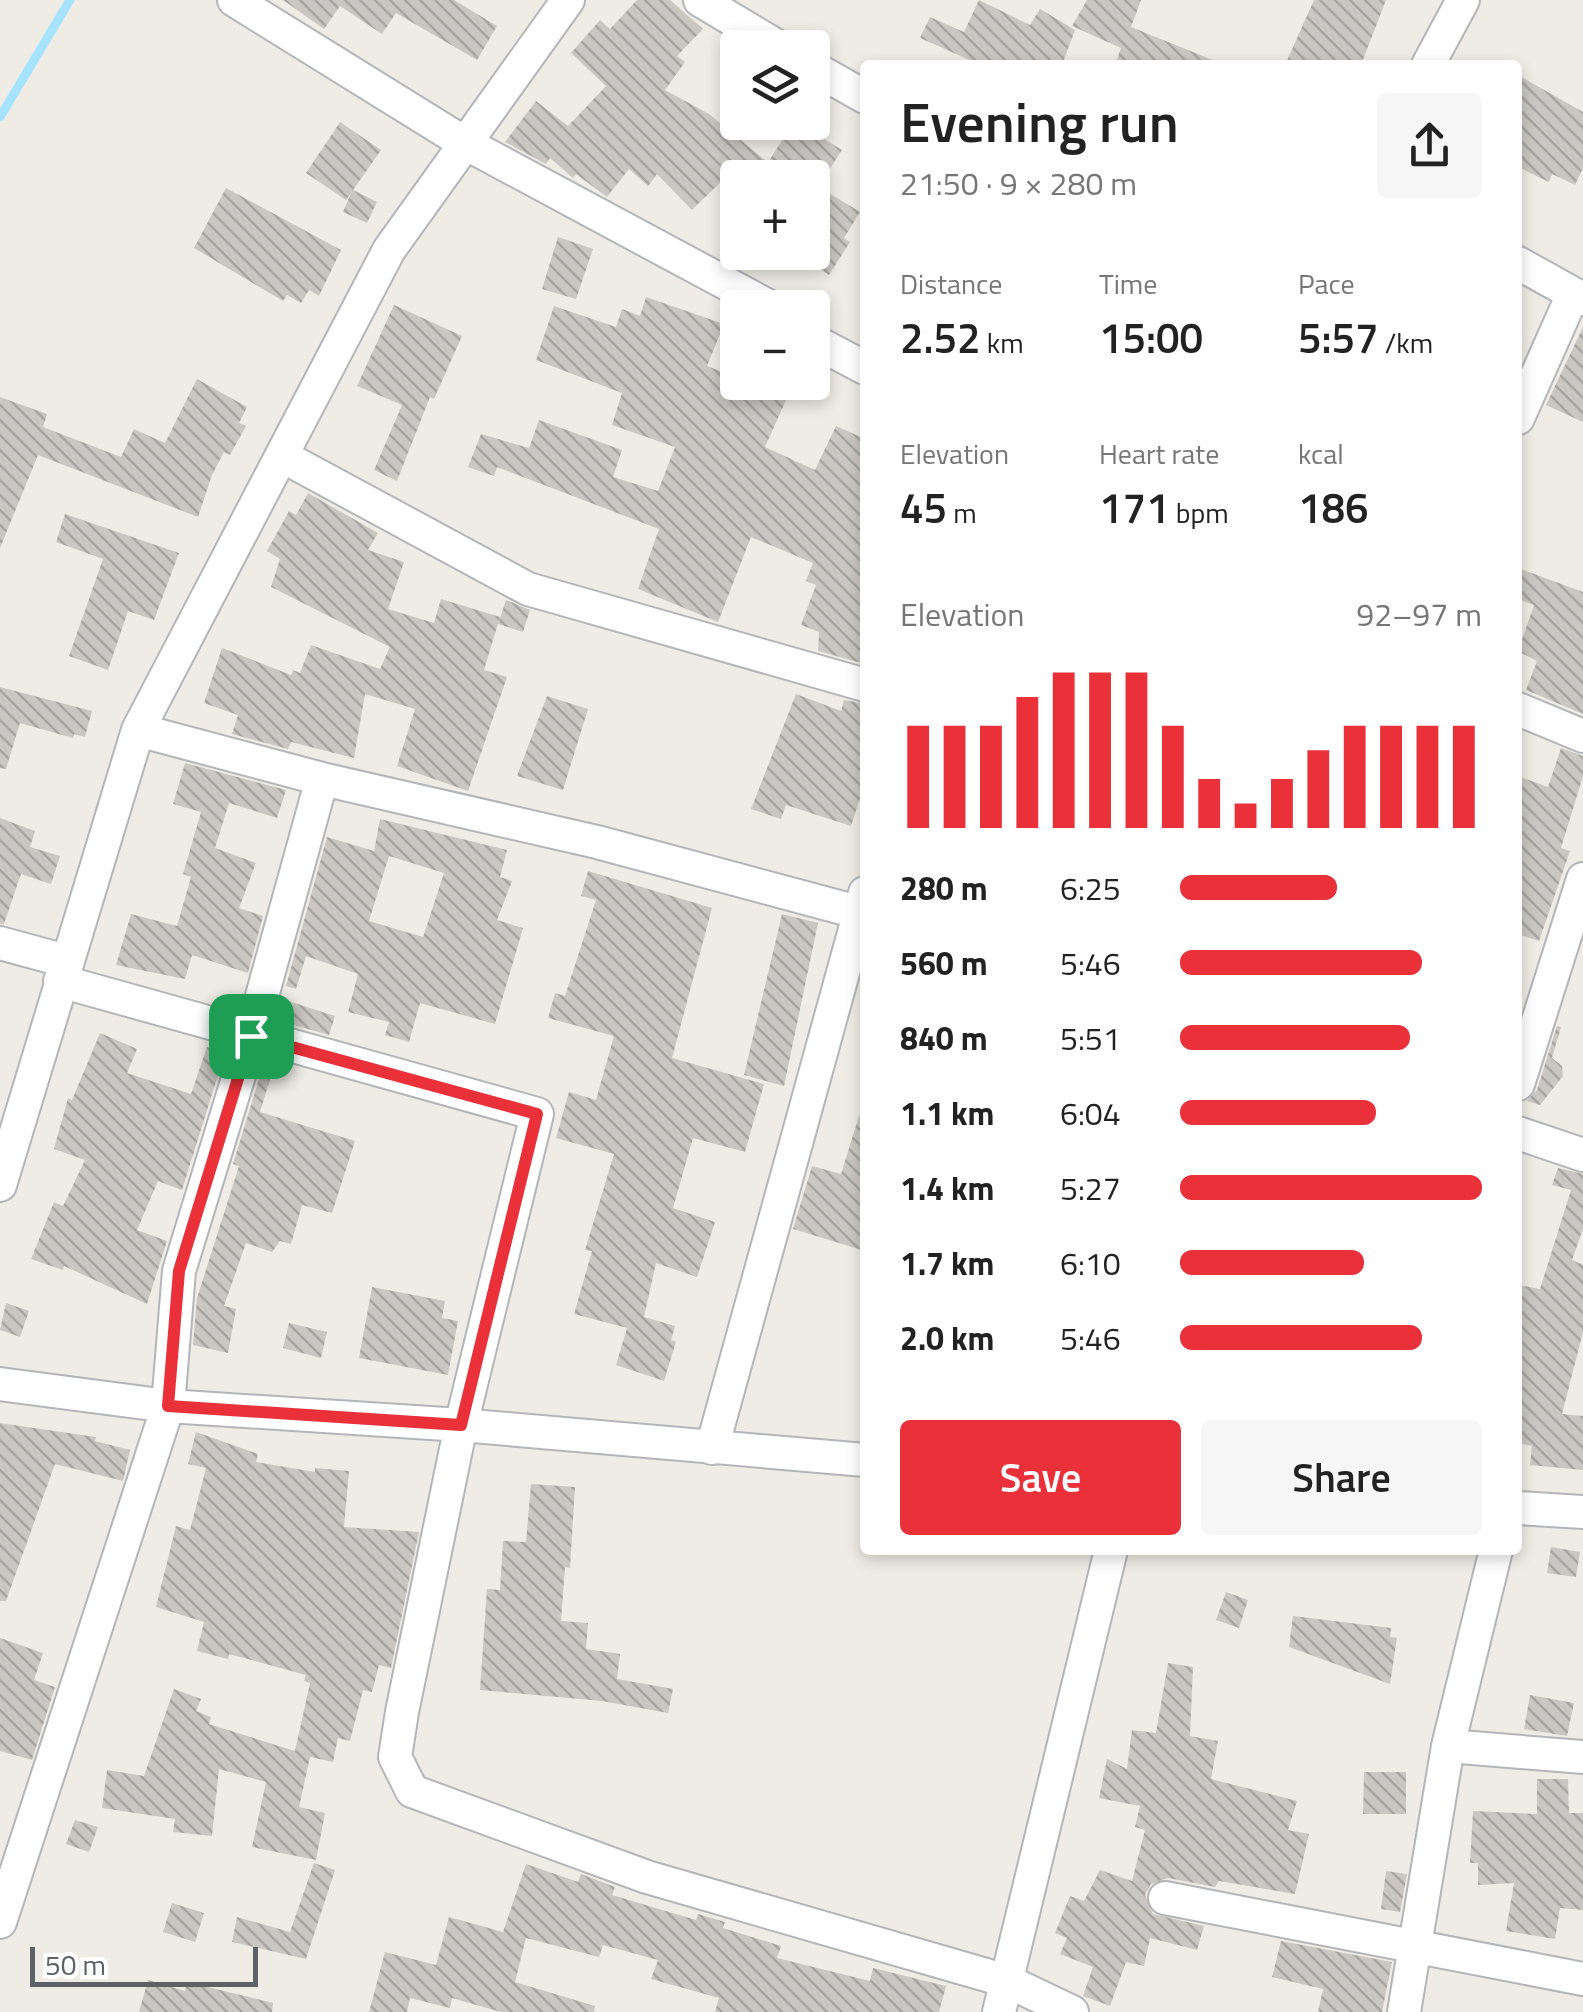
<!DOCTYPE html>
<html lang="en">
<head>
<meta charset="utf-8">
<style>
	:root { --surface:#fff; --page:#f6f6f6; --text:#222; --muted:#767676; --accent:#ea3038 }
	body { margin:0; font-family:"Titillium Web",sans-serif; background:var(--page); color:var(--text); height:100vh; display:flex; flex-direction:column; font-size:38px; white-space:nowrap }
	* { box-sizing:border-box; margin:0 }
	p { font-size:32px; color:var(--muted) }
	.icon { flex:none; width:55px; height:55px; fill:none; stroke:currentColor; stroke-width:2; stroke-linecap:round; stroke-linejoin:round }
	.map { position:relative; flex:1; overflow:hidden }
	.details { position:absolute; left:860px; top:60px; width:662px; height:1495px; display:flex; flex-direction:column; background:var(--surface); border-radius:10px; box-shadow:0 5px 15px #0003 }
	.details>* { flex:none }
	.controls { position:absolute; left:720px; top:30px; display:grid; gap:20px }
	.controls a { display:grid; place-items:center; width:110px; height:110px; border-radius:10px; background:var(--surface); box-shadow:0 5px 15px #0003; font-size:50px }
	.scale { position:absolute; left:30px; bottom:25px; width:228px; box-sizing:border-box; padding-left:10px; border:5px solid #5d6266; border-top:0; font-size:28px; line-height:35px; white-space:nowrap; color:#5d6266; -webkit-text-stroke:8px #fff; paint-order:stroke }
	.pin { position:absolute; display:grid; place-items:center; width:85px; height:85px; color:#fff; margin:-42px; border-radius:20px; box-shadow:0 5px 15px #0006 }
	.round { display:grid; place-items:center; flex:none; width:105px; height:105px; border-radius:10px; background:var(--page) }
	.head { display:flex; align-items:center; justify-content:space-between; height:170px; padding:0 40px }
	h1 { font-size:55px; font-weight:600; line-height:75px }
	.metrics { display:grid; grid-template-columns:repeat(3,1fr); gap:15px; height:170px; padding:10px 40px }
	.metrics div { display:grid; align-content:center }
	.metrics b { font-size:42px; font-weight:600 }
	.metrics small { font-size:28px; font-weight:400 }
	.metrics p { font-size:28px }
	.chart { height:280px; padding:20px 40px }
	.chart p { display:flex; justify-content:space-between }
	.chart svg { width:100%; height:180px; margin-top:10px; stroke:var(--accent); stroke-width:6 }
	.button { display:flex; gap:20px; margin-top:auto; padding:20px 40px }
	.button a { flex:1; height:115px; border-radius:10px; background:var(--accent); color:#fff; font-size:40px; font-weight:600; line-height:115px; text-align:center }
	.button a+a { background:var(--page); color:var(--text) }
	ul { padding:0 40px; list-style:none; font-size:32px }
	li { display:grid; grid-template-columns:160px 120px 1fr; align-items:center; height:75px }
	li i { height:25px; border-radius:12px; background:var(--accent) }
	.map>svg:first-child { display:block }
	.lines { fill:none; stroke-linecap:round; stroke-linejoin:round }
	.stream { stroke:#a5e3ff; stroke-width:9 }
	.building { fill:url(#building-back-hatch); fill-rule:evenodd }
	.minor-casing { stroke:#b2b6ba; stroke-width:36 }
	.minor { stroke:#fff; stroke-width:32 }
	.route-casing { stroke:#fff; stroke-width:20 }
	.route { stroke:#ea3038; stroke-width:12 }
</style>
</head>
<body>
<div class="map">
<svg width="1583" height="2012" viewBox="0 0 1583 2012">
	<defs>
		<pattern id="building-back-hatch" width="6" height="6" patternUnits="userSpaceOnUse" patternTransform="scale(2.5)"><rect width="6" height="6" fill="#cac7c2"/><path d="M-1 5l2 2M0 0l6 6M5-1l2 2" fill="none" stroke="#a7a5a1"/></pattern>
	</defs>
	<rect width="100%" height="100%" fill="#efece5"/>
	<g class="lines">
		<path class="stream" d="M0,117L70,0"/>
	</g>
	<path class="building" d="M283,0H454L497,26L477,60L396,13L382,34L340,6L324,29Z
		M637,0H670L703,29L677,56L685,62L665,90L709,114L765,160L754,178L734,169L692,210L657,174L648,186L629,169L607,197L576,174L573,178L550,158L546,164L505,142L536,101L568,126L606,86L571,53L600,20L610,29Z
		M979,0L1030,25L1040,9L1075,30L1062,65H981L920,38L930,17L964,32Z
		M1087,0H1141L1131,27L1225,65H1115L1121,48L1072,26Z
		M1314,0H1386L1361,65H1285Z
		M1518,75L1583,112V168L1575,185L1552,174L1549,182L1518,167Z
		M340,122L381,150L353,190L377,202L367,223L343,212L351,193L346,200L306,173Z
		M789,129L805,139L810,130L842,150L817,189L812,178H778L764,169Z
		M226,188L341,250L319,296L309,290L301,303L287,295L283,301L194,248Z
		M829,193L860,212L844,238L850,242L829,275L812,264V221Z
		M558,237L593,249L576,299L542,289Z
		M646,297L724,324L707,366L738,378V382L787,398L765,447L815,470L836,426L865,439V664L818,651L819,632L801,625L816,585L806,581L813,563L751,537L718,622L638,589L659,529L497,467L494,476L468,467L481,434L529,448L539,420L622,450L613,477L658,491L675,447L612,425L622,393L536,360L554,306L616,327L622,309L640,316Z
		M394,305L462,336L434,399L430,397L397,481L374,470L402,405L357,386Z
		M1583,327V422L1546,405Z
		M197,379L247,407L239,423L246,426L230,455L224,452L212,475L198,517L38,455L0,548V397L47,414L43,427L121,457L134,429L165,443Z
		M308,493L378,533L368,550L404,562L388,609L434,623L441,599L500,617L484,670L507,677L468,791L397,766L415,709L365,694L354,758L291,742L288,749L232,734L238,715L204,703L222,648L291,675L293,670L300,673L311,645L380,669L390,647L271,587L280,559L267,551L289,511L296,515Z
		M65,514L179,553L154,620L128,611L108,670L69,656L103,559L56,542Z
		M1518,568L1583,592V714L1526,690L1537,661L1518,651L1534,605L1518,599Z
		M506,600L530,610L523,632L498,624Z
		M0,687L92,711L85,737L74,734L73,738L20,723L6,769L0,768Z
		M796,694L841,711L844,700L865,704V783L851,826L786,805L781,819L751,809Z
		M547,696L588,709L563,790L517,776Z
		M1561,748L1583,756V776L1561,848L1570,851L1539,941L1518,934V776L1548,787Z
		M185,763L286,790L277,818L229,803L215,848L256,863L239,908L263,916L248,973L192,955L185,979L116,965L131,914L177,926L191,877L183,874L201,812L173,804Z
		M0,818L35,831L30,847L60,856L51,884L21,874L4,924H0Z
		M380,819L507,850L500,877L512,881L497,920L523,928L495,1024L420,1003L409,1042L385,1035L389,1022L348,1012L358,974L306,956L296,989L286,986L327,837L374,851ZM389,856L444,873L423,937L369,921Z
		M588,871L712,908L672,1058L764,1084L745,1152L693,1138L673,1208L715,1222L697,1277L656,1263L644,1317L675,1326L671,1340L676,1342L664,1381L616,1365L627,1328L574,1314L592,1251L585,1250L614,1154L556,1138L569,1092L596,1100L614,1036L548,1018L555,993L565,996L596,900L581,896Z
		M782,914L818,923L784,1086L744,1075Z
		M282,999L335,1016L329,1035L276,1020Z
		M1557,1026L1561,1027L1552,1058L1562,1066L1563,1076L1540,1105L1527,1101L1537,1090Z
		M100,1033L137,1049L127,1073L191,1094L207,1047L225,1053L182,1190L158,1181L137,1230L167,1241L147,1304L64,1266L63,1270L31,1259L54,1202L63,1206L85,1160L54,1149L68,1098L72,1100Z
		M263,1066L273,1070L260,1112L355,1141L332,1213L302,1205L291,1244L280,1241L272,1252L246,1243L224,1306L236,1309L228,1353L193,1345L197,1298L239,1166L233,1164Z
		M859,1116L865,1117V1251L793,1229L812,1166L841,1174Z
		M1558,1168L1583,1174V1229L1572,1260L1583,1265V1332L1562,1414L1583,1416V1470L1530,1465L1532,1446L1518,1443V1285L1540,1289L1571,1190L1552,1185Z
		M372,1287L445,1301L442,1318L458,1321L448,1375L359,1358Z
		M6,1303L29,1311L20,1337L0,1330Z
		M289,1323L327,1332L321,1358L283,1348Z
		M0,1423L96,1437L95,1441L130,1450L123,1481L55,1464L6,1601H0Z
		M196,1432L258,1454L256,1462L315,1472V1468L349,1471L344,1527L419,1532L391,1668L379,1665L372,1692L363,1690L350,1741L338,1738L333,1762L310,1757L299,1807L325,1813L316,1860L252,1847L266,1782L219,1769L212,1836L173,1832L175,1819L102,1808L107,1770L144,1776L174,1689L201,1699L196,1711L211,1717L209,1724L295,1751L310,1683L304,1681L306,1675L229,1654L228,1659L197,1651L204,1622L156,1607L176,1526L190,1530L206,1468L188,1464Z
		M531,1484L575,1487L570,1568L565,1567L561,1621L588,1623L586,1649L620,1654L617,1679L673,1689L668,1713L602,1701L480,1690L487,1589L500,1590L503,1541L526,1542Z
		M1551,1547L1580,1552L1576,1577L1547,1573Z
		M1226,1592L1248,1600L1239,1628L1216,1620Z
		M1293,1616L1391,1628L1390,1637L1397,1638L1390,1684L1289,1647Z
		M0,1638L43,1653L34,1680L55,1687L32,1760L0,1751Z
		M1168,1663L1193,1667L1190,1736L1218,1741L1211,1779L1297,1801L1288,1830L1309,1834L1295,1894L1219,1881L1215,1887L1168,1878L1151,1884L1145,1895L1153,1914L1204,1926L1197,1950L1150,1938L1144,1966L1126,1962L1110,2006L1083,1996L1093,1967L1060,1954L1067,1938L1055,1933L1070,1896L1084,1901L1100,1870L1132,1881L1145,1830L1135,1827L1140,1806L1099,1798L1107,1759L1127,1769L1132,1730L1156,1733Z
		M1530,1695L1574,1703L1567,1736L1524,1729Z
		M1364,1772H1406V1814H1363Z
		M1537,1779H1568L1569,1813H1583V1910L1560,1908L1555,1939L1506,1931L1514,1883L1478,1885V1863H1470L1473,1811L1537,1814Z
		M75,1820L98,1827L89,1852L66,1844Z
		M314,1863L335,1870L306,1959L232,1942L237,1917L290,1932Z
		M526,1864L578,1882L581,1874L615,1887L612,1895L696,1920L698,1914L725,1922L723,1928L781,1946L777,1958L870,1981L873,1968L946,1986L939,2012H715L719,1998L651,1979L658,1960L603,1945L599,1957L526,1938L515,1982L595,2006L594,2012H501L452,1998L450,2008L410,1998L407,2012H369L385,1952L436,1965L449,1917L503,1932Z
		M1386,1871L1407,1874L1400,1912L1381,1909Z
		M172,1903L204,1913L195,1942L163,1932Z
		M1281,1941L1392,1962L1382,2012H1318L1323,1989L1272,1977Z
		M148,1980L185,1991L187,1982L273,2003L272,2012H139Z"/>
	<g class="lines">
		<g class="minor-casing">
			<path id="minor" d="M234,0L463,142L772,308
				M700,0L780,48
				M1428,65L1463,0
				M812,67L865,97
				M1518,263L1583,299
				M812,340L865,368
				M1518,418L1573,294
				M284,457L528,589L865,685
				M1518,709L1583,736
				M138,730L389,250L568,0
				M0,943L66,961
				M60,981L537,1114L461,1425L402,1712L395,1757L412,1791L647,1877L1007,1981L1072,2012
				M1518,1084L1583,879
				M1518,1133L1583,1155
				M0,1185L138,730L322,779L597,842L865,914
				M0,1384L168,1406L461,1425L865,1460
				M712,1448L865,893
				M1518,1508L1583,1512
				M1448,1746L1583,1757
				M1165,1898L1583,1979
				M0,1922L168,1406L179,1271L251,1036L322,779
				M999,2012L1111,1550
				M1404,2012L1448,1746L1496,1550"/>
		</g>
		<use href="#minor" class="minor"/>
	</g>
	<g class="lines">
		<g class="route-casing">
			<path id="route" d="M251,1036L537,1114L461,1425L168,1406L179,1271Z"/>
		</g>
		<use href="#route" class="route"/>
	</g>
</svg>
<div class="controls">
<a><svg class="icon" aria-label="layers" viewBox="0 0 24 24"><path d="M12 4l9 5-9 5-9-5zM3 14l9 5 9-5"/></svg></a>
<a>+</a>
<a>−</a>
</div>
<div class="scale">50 m</div>
<div class="pin" style="left:251px;top:1036px;background:#1e9e55"><svg class="icon" aria-label="arrive" viewBox="0 0 24 24"><path d="M6 21V4h12l-3 4 3 4H6"/></svg></div>
<section class="details">
<div class="head"><div><h1>Evening run</h1><p>21:50 · 9 × 280 m</p></div><a class="round"><svg class="icon" aria-label="share" viewBox="0 0 24 24"><path d="M12 15V3M7 8l5-5 5 5M5 13v7h14v-7"/></svg></a></div>
<div class="metrics">
<div><p>Distance</p><b>2.52<small> km</small></b></div>
<div><p>Time</p><b>15:00</b></div>
<div><p>Pace</p><b>5:57<small> /km</small></b></div>
</div>
<div class="metrics">
<div><p>Elevation</p><b>45<small> m</small></b></div>
<div><p>Heart rate</p><b>171<small> bpm</small></b></div>
<div><p>kcal</p><b>186</b></div>
</div>
<div class="chart"><p><span>Elevation</span>92–97 m</p>
<svg viewBox="0 0 160 44" preserveAspectRatio="none"><path d="M5 44V19M15 44V19M25 44V19M35 44V12M45 44V6M55 44V6M65 44V6M75 44V19M85 44V32M95 44V38M105 44V32M115 44V25M125 44V19M135 44V19M145 44V19M155 44V19"/></svg>
</div>
<ul>
<li><b>280 m</b>6:25<i style="width:52%"></i></li>
<li><b>560 m</b>5:46<i style="width:80%"></i></li>
<li><b>840 m</b>5:51<i style="width:76%"></i></li>
<li><b>1.1 km</b>6:04<i style="width:65%"></i></li>
<li><b>1.4 km</b>5:27<i style="width:100%"></i></li>
<li><b>1.7 km</b>6:10<i style="width:61%"></i></li>
<li><b>2.0 km</b>5:46<i style="width:80%"></i></li>
</ul>
<div class="button"><a>Save</a><a>Share</a></div>
</section>
</div>
</body>
</html>
